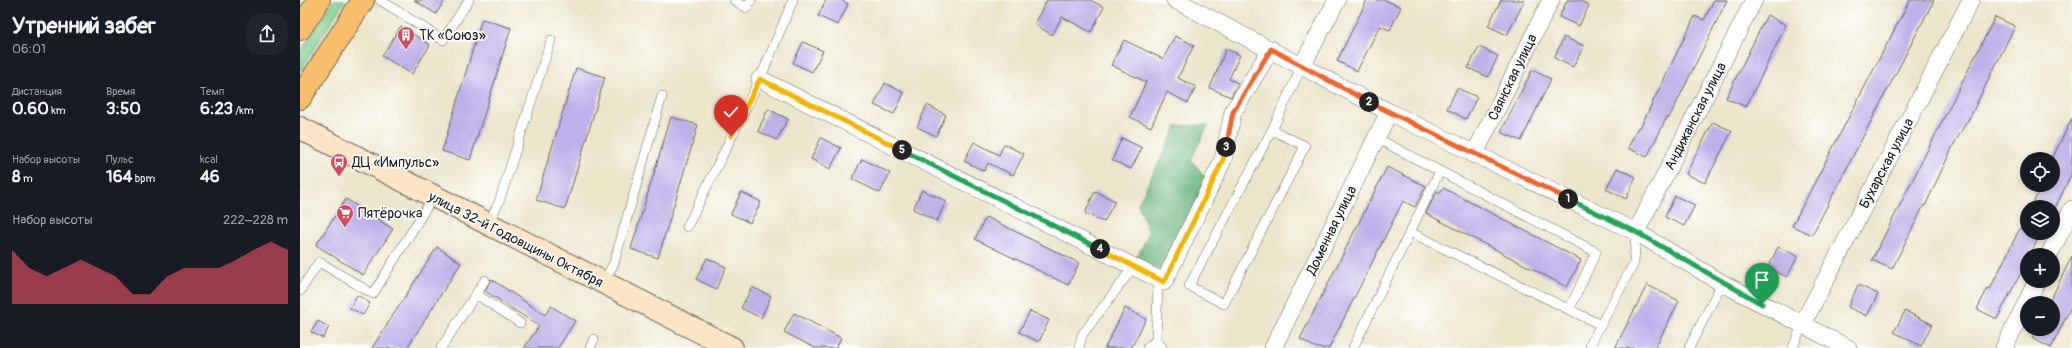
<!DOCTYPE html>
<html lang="ru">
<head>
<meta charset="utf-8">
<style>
	:root { --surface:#171b24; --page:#20242c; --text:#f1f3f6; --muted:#9ea1a6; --accent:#d1495b }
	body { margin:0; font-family:Pangolin,sans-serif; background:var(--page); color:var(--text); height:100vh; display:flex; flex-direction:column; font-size:15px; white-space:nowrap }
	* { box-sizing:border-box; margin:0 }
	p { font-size:13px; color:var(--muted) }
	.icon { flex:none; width:22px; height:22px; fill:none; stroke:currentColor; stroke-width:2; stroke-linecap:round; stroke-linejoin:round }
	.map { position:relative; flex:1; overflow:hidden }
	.panel { display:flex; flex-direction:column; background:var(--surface); width:300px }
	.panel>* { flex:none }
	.tools { position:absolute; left:1720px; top:152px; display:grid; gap:8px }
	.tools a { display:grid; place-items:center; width:40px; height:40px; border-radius:50%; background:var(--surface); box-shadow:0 2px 6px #0003; font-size:20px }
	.pin { position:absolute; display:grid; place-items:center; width:34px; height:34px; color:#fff; margin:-41px -17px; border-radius:50% 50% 50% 0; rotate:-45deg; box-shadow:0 0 4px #0007 }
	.pin .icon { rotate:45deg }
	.km { position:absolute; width:20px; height:20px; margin:-10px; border-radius:50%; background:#222; color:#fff; font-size:11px; line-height:20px; text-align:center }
	.round { display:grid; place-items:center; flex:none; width:42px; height:42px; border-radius:16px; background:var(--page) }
	.head { display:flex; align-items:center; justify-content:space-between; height:68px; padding:0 12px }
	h1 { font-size:22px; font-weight:700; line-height:30px }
	.stats { display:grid; grid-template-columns:repeat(3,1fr); gap:6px; height:68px; padding:4px 12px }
	.stats div { display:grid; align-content:center }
	.stats b { font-size:17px; font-weight:700 }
	.stats small { font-size:11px; font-weight:400 }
	.stats p { font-size:11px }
	.chart { height:112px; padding:8px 12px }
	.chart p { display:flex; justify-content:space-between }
	.chart svg { width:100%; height:72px; margin-top:4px; fill:var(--accent); opacity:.7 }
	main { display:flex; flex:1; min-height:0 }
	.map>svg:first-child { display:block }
	.green { fill:#83d494; stroke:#507858 }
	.forest { fill:#6ab67e; stroke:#43694d }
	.building { fill:#beb0ea }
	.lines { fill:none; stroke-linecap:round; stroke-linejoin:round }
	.service-casing { stroke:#656359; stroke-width:10 }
	.minor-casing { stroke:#656359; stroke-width:18 }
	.secondary-casing { stroke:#656359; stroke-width:24 }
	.primary-casing { stroke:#656359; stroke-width:24 }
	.service { stroke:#fff; stroke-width:9 }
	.minor { stroke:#fff; stroke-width:17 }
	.secondary { stroke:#fde5c5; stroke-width:22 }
	.primary { stroke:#f9bf6d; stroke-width:22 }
	.split-1-casing { stroke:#fff; stroke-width:8 }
	.split-2-casing { stroke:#fff; stroke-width:8 }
	.split-3-casing { stroke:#fff; stroke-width:8 }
	.split-4-casing { stroke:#fff; stroke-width:8 }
	.split-5-casing { stroke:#fff; stroke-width:8 }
	.split-6-casing { stroke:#fff; stroke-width:8 }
	.split-1 { stroke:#22a559; stroke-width:5 }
	.split-2 { stroke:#f0652b; stroke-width:5 }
	.split-3 { stroke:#f0652b; stroke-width:5 }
	.split-4 { stroke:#f5b400; stroke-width:5 }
	.split-5 { stroke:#22a559; stroke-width:5 }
	.split-6 { stroke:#f5b400; stroke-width:5 }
	.labels { text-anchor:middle; stroke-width:3.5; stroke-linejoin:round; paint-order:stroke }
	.poi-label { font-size:14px; fill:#1c1c1c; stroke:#fff; text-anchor:start }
	.street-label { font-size:14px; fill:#1c1c1c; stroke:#fff }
</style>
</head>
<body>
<main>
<section class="panel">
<div class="head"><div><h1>Утренний забег</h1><p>06:01</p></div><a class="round"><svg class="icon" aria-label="share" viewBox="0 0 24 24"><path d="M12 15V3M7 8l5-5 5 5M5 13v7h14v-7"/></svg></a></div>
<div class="stats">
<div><p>Дистанция</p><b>0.60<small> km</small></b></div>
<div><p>Время</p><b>3:50</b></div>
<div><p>Темп</p><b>6:23<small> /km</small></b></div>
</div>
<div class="stats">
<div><p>Набор высоты</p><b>8<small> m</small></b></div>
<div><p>Пульс</p><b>164<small> bpm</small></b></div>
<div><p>kcal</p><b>46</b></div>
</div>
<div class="chart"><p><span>Набор высоты</span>222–228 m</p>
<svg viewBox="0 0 160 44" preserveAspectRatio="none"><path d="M0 44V11L10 22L20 27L30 22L40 17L50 22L60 27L70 38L80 38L90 27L100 22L110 22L120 22L130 17L140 11L150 6L160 11V44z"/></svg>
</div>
</section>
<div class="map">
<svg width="1772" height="348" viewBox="0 0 1772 348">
	<rect width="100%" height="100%" fill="#fff"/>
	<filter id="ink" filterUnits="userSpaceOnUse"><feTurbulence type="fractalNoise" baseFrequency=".025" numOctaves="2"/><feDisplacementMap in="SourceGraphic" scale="8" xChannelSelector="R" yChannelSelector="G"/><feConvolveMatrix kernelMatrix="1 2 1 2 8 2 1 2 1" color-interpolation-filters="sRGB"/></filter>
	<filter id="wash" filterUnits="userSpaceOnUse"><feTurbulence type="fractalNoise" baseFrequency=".012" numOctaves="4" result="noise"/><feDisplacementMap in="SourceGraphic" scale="16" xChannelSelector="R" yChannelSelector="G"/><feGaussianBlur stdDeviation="0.9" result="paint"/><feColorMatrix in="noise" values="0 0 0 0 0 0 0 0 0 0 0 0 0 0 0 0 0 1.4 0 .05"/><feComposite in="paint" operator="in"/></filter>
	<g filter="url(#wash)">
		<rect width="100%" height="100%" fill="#ece6ca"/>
		<path class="green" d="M34,0H45L0,71V53Z"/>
		<path class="forest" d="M908,125L891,160L907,179L861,271L836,259L849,233L838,204L877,126Z"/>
		<g id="blocks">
			<path class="building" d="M114,0H145L136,14Z
				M526,0H541L548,4L538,25L518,16Z
				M747,0H790L804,7L791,32L762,17L752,35L734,24Z
				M1067,0H1085L1101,7L1090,30L1080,26L1057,71L1037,61Z
				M1201,0H1225L1207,35L1188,26Z
				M1267,0H1279L1289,5L1279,26L1259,17Z
				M1414,0H1427L1369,118L1367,117L1347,157L1328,148L1338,127L1340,128L1395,16L1404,20Z
				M1610,0H1634L1512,235L1492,226Z
				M1467,15L1486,25L1446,107L1426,98Z
				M1695,17L1715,26L1672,113L1654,144L1625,206L1624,205L1592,269L1572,260Z
				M182,19L211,28L170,160L142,151Z
				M101,26L130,45L112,74L82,56Z
				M875,36L894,45L878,78L896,87L888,103L867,92L851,127L830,117L846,82L811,65L824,40L863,59Z
				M1264,37L1284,46L1273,67L1254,58Z
				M503,42L523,51L512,72L493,63Z
				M1179,47L1198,56L1188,77L1168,68Z
				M926,49L940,55L929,79L938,83L931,97L910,88Z
				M276,68L305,77L265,209L236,200Z
				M1232,70L1251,79L1221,141L1201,132Z
				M585,83L604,93L594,114L574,105Z
				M1157,88L1177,97L1166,119L1147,109Z
				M627,105L646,115L636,136L617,127Z
				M468,109L488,119L477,140L458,131Z
				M371,117L398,125L358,258L331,249Z
				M1772,118V173L1753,212V207H1731L1742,185H1753V157Z
				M1413,122L1432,131L1405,183L1386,174Z
				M521,138L541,148L530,169L511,159Z
				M822,138L842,148L831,169L812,160Z
				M674,142L699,155L704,144L724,154L713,175L688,163L684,171L664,161Z
				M562,159L590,173L580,193L552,179Z
				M1087,167L1126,186L1115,207L1103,201L1029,348H1017L1000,339Z
				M1317,168L1336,177L1326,199L1306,189Z
				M1143,188L1281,260L1267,287L1129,215L1126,213L1137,191L1140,193Z
				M622,190L646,201L637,221L613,209Z
				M795,191L815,201L804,222L785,213Z
				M441,192L461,202L450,223L431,214Z
				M1375,196L1395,205L1384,226L1365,217Z
				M46,199L93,229L63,275L16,245Z
				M686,217L779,263L768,285L675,239Z
				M1720,228L1739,237L1730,255H1727V261L1697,319L1677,309L1688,288L1690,289Z
				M137,247L161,263L107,348H72Z
				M1478,247L1498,256L1487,277L1468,268Z
				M1772,256V305L1751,348L1732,338L1736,329H1753V303H1749Z
				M407,258L426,267L416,289L396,279Z
				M191,279L245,315L251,306L275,321L258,348H224L239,326L185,291Z
				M1347,285L1379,301L1355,348H1315Z
				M1558,285L1578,294L1567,316L1548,307Z
				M452,287L471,296L461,318L441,308Z
				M57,295L70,303L63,315L50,308Z
				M825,308L846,319L831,348H805Z
				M730,311L749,320L739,342L719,332Z
				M1605,311L1632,324L1621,346L1594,332Z
				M494,313L541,338L536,348H515L484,332Z
				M18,321L29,327L23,338L11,332Z"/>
		</g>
	</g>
	<g filter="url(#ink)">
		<use href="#blocks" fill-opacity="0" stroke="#656359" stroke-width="1"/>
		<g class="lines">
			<g class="service-casing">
				<path id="service" d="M80,0L143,40L169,0
					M434,0L447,8L451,0
					M972,130L1005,146L924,304L889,286L972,130L1002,66
					M1076,138L1296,252L1269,310
					M188,224L199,202L251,40
					M387,227L460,79L493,0
					M1110,232L1140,171
					M303,283L314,263L362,96
					M0,291L19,262L73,294L133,197
					M176,294L220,323
					M141,348L185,280
					M290,348L294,339
					M779,348L782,335L834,266
					M847,348L856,340
					M863,348L856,340L858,287L864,282
					M1053,348L1110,232L1301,325
					M1290,348V345L1334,263L1336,232
					M1389,348L1422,283
					M1493,348L1502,325"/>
			</g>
			<g class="minor-casing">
				<path id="minor" d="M875,0L1089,112L1336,232L1422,283L1548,348
					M1002,66L1037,0
					M460,79L864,282L923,160L933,112L971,49
					M1174,155L1251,0
					M1336,232L1454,0
					M1749,255L1772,209
					M1502,325L1671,0
					M973,348L1089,112
					M1704,348L1737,281"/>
			</g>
			<g class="secondary-casing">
				<path id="secondary" d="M0,128L432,348"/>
			</g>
			<g class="primary-casing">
				<path id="primary" d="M0,29L19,0
					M0,98L63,0"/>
			</g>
			<use href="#service" class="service"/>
			<use href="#minor" class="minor"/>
			<use href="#secondary" class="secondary"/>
			<use href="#primary" class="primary"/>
		</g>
	</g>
	<g class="lines" filter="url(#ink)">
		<g class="split-1-casing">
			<path id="split-1" d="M1268,199L1336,232L1462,304"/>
		</g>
		<g class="split-2-casing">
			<path id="split-2" d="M1069,102L1268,199"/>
		</g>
		<g class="split-3-casing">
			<path id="split-3" d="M926,147L933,112L971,49L1069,102"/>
		</g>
		<g class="split-4-casing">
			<path id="split-4" d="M800,249L864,282L923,160L926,147"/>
		</g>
		<g class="split-5-casing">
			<path id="split-5" d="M602,150L800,249"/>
		</g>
		<g class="split-6-casing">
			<path id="split-6" d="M431,136L460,79L602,150"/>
		</g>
		<use href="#split-1" class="split-1"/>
		<use href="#split-2" class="split-2"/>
		<use href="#split-3" class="split-3"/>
		<use href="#split-4" class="split-4"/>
		<use href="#split-5" class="split-5"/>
		<use href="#split-6" class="split-6"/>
	</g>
	<defs>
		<g id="building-pin" transform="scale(0.9)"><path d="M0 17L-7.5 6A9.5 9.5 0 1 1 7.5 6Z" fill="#d1495b" stroke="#fff"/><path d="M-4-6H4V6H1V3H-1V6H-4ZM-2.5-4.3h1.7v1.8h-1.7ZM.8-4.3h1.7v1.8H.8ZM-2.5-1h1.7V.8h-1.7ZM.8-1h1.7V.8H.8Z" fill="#fff"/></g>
		<g id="bus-pin" transform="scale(0.9)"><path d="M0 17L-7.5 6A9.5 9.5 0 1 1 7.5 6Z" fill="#d1495b" stroke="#fff"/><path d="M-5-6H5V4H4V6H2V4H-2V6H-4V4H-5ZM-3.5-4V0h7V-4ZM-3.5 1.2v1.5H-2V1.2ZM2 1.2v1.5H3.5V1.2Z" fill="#fff"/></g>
		<g id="supermarket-pin" transform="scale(0.9)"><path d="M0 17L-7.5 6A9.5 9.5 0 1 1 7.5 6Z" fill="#d1495b" stroke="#fff"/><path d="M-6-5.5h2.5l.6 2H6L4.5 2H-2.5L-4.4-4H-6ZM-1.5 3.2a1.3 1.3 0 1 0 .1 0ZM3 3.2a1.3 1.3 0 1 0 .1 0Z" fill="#fff"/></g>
	</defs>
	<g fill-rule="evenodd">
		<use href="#building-pin" x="106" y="35"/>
		<use href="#bus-pin" x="39" y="162"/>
		<use href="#supermarket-pin" x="45" y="213"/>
	</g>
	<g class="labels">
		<g class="poi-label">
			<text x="119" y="40">ТК «Союз»</text>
			<text x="52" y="167">ДЦ «Импульс»</text>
			<text x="58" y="218">Пятёрочка</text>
		</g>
		<g class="street-label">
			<text transform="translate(1212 77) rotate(-64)" y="5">Саянская улица</text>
			<text transform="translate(1395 116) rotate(-63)" y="5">Андижанская улица</text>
			<text transform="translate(1586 163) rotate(-62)" y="5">Бухарская улица</text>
			<text transform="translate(1031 230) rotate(-64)" y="5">Доменная улица</text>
			<text transform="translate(216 239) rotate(27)" y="5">улица 32-й Годовщины Октября</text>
		</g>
	</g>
</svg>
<div class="tools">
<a><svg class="icon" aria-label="locate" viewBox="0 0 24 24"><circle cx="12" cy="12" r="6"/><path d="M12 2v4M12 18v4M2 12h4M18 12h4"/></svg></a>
<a><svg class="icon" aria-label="layers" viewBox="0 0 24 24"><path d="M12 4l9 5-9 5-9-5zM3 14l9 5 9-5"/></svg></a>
<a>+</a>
<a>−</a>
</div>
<div class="pin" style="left:1462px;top:304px;background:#1e9e55"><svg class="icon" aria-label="arrive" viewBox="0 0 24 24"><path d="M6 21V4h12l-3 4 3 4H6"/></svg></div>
<div class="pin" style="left:431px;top:136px;background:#d93025"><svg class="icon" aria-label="check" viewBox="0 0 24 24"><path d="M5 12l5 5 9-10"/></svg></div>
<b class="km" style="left:1268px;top:199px">1</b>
<b class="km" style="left:1069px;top:102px">2</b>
<b class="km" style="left:926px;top:147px">3</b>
<b class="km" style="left:800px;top:249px">4</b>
<b class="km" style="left:602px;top:150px">5</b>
</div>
</main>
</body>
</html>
